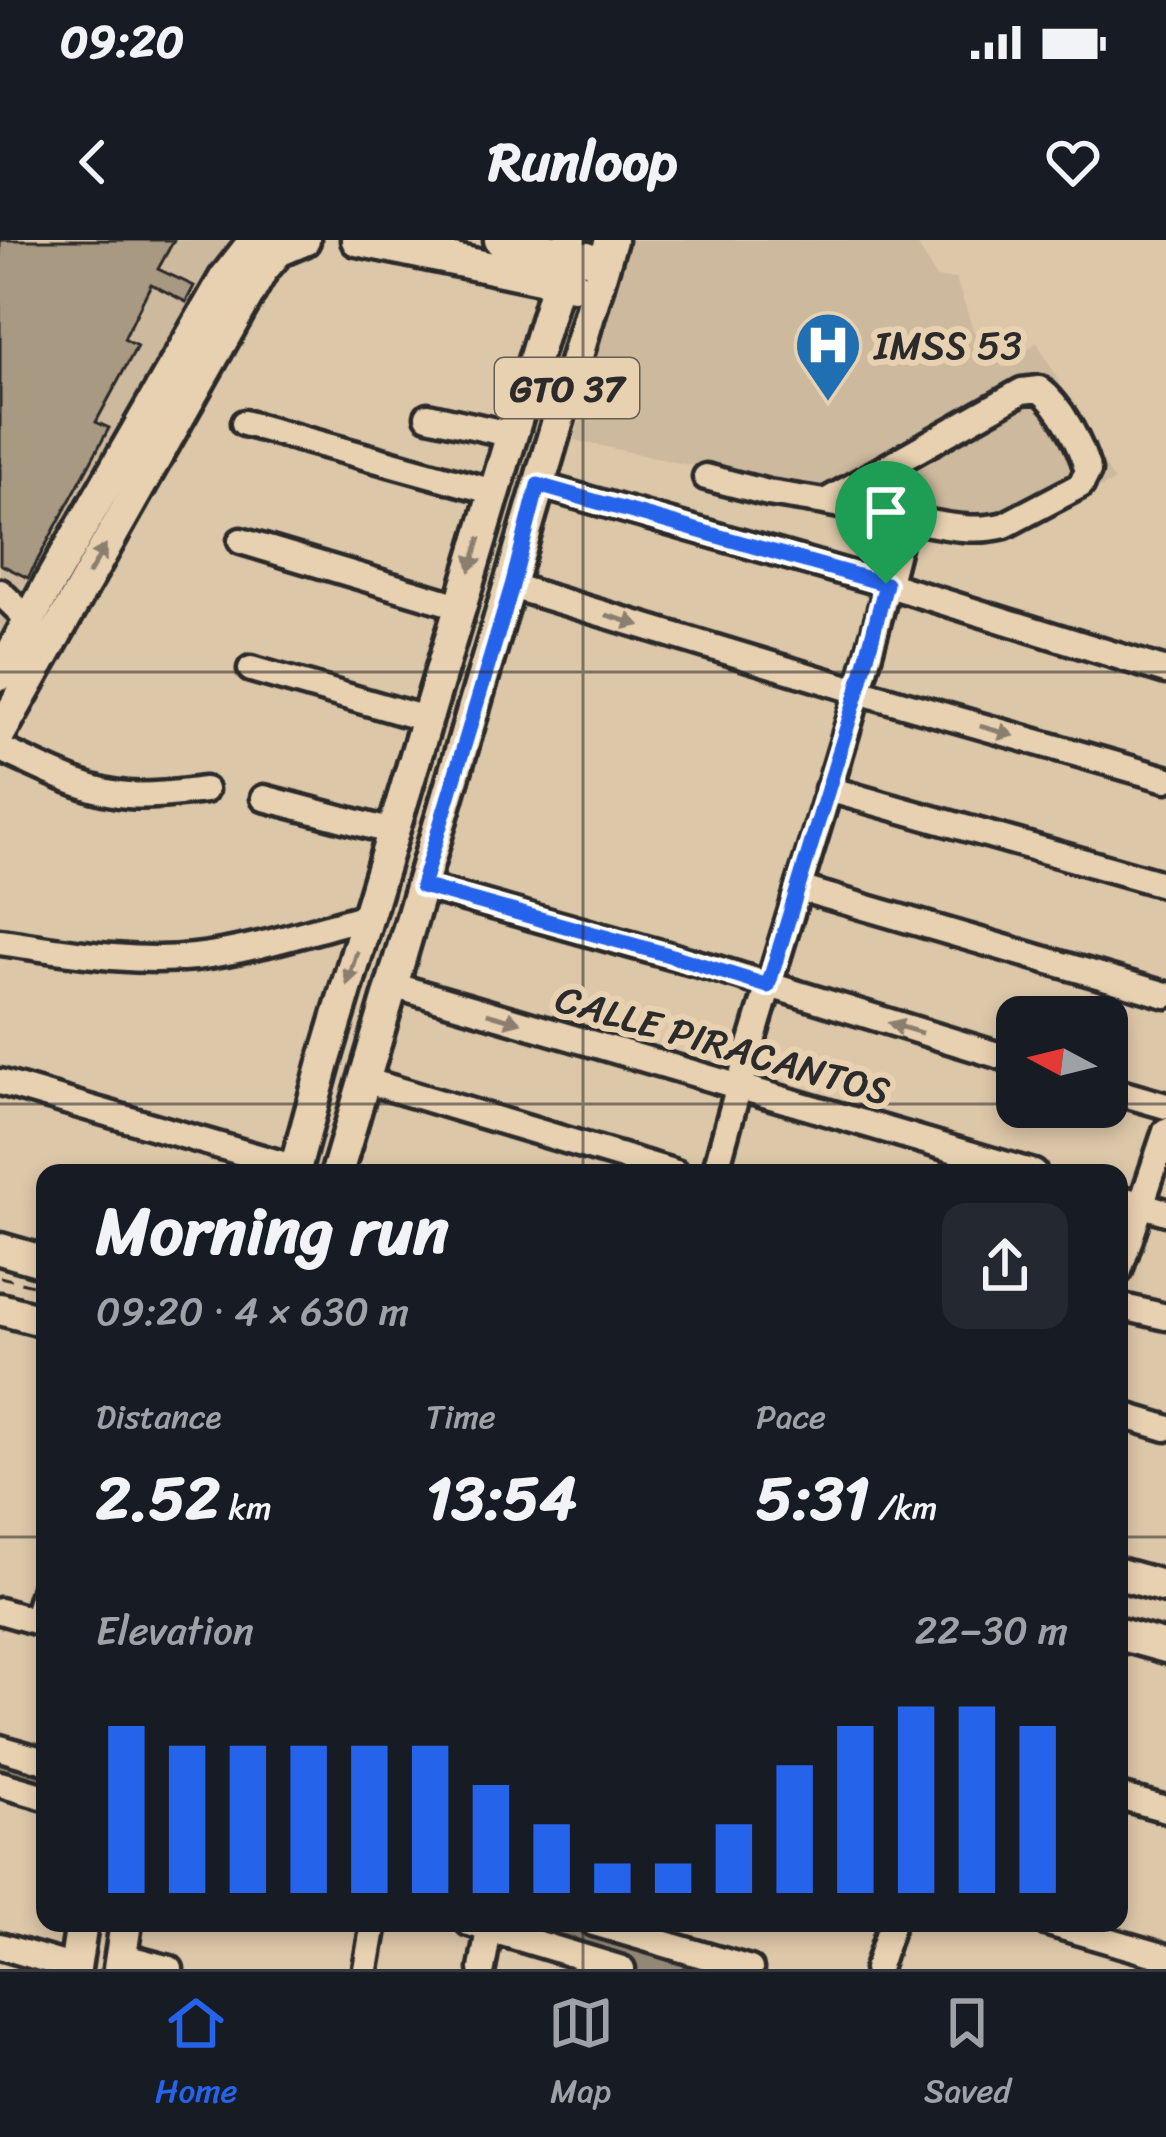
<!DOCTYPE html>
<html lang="en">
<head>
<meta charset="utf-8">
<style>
	:root { --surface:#171b24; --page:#242831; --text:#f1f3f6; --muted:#9ea1a6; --line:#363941; --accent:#2563eb }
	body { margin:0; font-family:Sriracha,sans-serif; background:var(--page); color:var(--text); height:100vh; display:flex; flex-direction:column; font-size:45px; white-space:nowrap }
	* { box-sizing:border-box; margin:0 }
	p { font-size:39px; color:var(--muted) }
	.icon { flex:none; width:66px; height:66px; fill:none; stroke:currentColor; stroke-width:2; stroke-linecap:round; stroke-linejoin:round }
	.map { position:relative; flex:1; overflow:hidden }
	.details { position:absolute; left:36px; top:924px; width:1092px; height:768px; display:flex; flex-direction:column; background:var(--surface); border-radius:24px; box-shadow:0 6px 18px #0003 }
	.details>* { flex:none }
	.needle { width:78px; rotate:277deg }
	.controls { position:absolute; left:996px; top:756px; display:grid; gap:24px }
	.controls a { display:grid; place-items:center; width:132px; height:132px; border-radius:24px; background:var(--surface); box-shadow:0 6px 18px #0003; font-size:60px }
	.pin { position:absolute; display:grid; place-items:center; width:102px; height:102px; color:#fff; margin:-123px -51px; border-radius:50% 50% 50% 0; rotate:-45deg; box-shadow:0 0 12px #0007 }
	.pin .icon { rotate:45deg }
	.round { display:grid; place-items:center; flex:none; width:126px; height:126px; border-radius:24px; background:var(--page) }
	.summary { display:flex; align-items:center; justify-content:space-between; height:204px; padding:0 60px }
	h1 { font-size:66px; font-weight:800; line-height:90px }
	.figures { display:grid; grid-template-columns:repeat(3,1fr); gap:18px; height:204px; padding:12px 60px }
	.figures div { display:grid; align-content:center }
	.figures b { font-size:60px; font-weight:800 }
	.figures small { font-size:33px; font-weight:400 }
	.figures p { font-size:33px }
	.chart { height:336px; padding:24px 60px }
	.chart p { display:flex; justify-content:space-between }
	.chart svg { width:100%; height:216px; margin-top:12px; stroke:var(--accent); stroke-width:6 }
	.status { display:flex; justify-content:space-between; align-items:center; height:84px; padding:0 60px; background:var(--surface); direction:ltr }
	.status svg { height:33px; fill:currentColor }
	header { display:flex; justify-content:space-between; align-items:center; height:156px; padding:0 60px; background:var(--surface); font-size:54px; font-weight:800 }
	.tabs { display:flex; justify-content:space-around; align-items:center; height:168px; border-top:3px solid var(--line); background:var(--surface); font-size:33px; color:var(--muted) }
	.tabs a { display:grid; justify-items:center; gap:6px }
	.tabs .on { color:var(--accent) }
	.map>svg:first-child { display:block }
	.built { fill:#cdb99e }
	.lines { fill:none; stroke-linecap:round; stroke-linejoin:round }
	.river { stroke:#938776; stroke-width:30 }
	.building { fill:#a89983; stroke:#2b2b2b; stroke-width:3 }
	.minor-casing { stroke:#2b2b2b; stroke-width:33 }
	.major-casing { stroke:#2b2b2b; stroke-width:39 }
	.path { stroke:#2b2b2b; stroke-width:3; stroke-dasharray:12 9; stroke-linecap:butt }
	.minor { stroke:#e8d1b1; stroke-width:24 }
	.major { stroke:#e8d1b1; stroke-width:30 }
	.oneway { fill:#8a7e6e }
	.route-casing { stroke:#fff; stroke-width:24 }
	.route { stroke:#2563eb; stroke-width:15 }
	.grid { fill:none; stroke:#2b2b2b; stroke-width:3; stroke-opacity:0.55 }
	.labels { text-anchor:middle; stroke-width:12; stroke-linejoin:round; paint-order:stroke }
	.shield { fill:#e8d1b1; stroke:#645d53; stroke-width:3 }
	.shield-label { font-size:36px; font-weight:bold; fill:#2b2b2b }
	.poi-label { font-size:39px; fill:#2b2b2b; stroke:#e8d1b1; text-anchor:start }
	.street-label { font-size:39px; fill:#2b2b2b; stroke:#e8d1b1 }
</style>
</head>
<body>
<div class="status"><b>09:20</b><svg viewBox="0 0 49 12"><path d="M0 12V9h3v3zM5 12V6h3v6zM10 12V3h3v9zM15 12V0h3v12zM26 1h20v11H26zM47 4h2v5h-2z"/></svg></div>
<header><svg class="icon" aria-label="back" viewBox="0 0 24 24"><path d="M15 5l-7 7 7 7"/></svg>Runloop<svg class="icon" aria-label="heart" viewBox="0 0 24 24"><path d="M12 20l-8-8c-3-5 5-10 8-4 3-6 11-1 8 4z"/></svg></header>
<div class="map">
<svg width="1166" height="1729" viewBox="0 0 1166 1729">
	<rect width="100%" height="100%" fill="#ddc7a9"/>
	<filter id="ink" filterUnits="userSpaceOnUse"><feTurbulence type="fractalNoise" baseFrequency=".00833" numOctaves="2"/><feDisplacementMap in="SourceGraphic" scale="24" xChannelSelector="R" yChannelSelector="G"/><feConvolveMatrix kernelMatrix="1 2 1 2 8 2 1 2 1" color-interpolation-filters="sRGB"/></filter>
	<g filter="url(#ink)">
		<path class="built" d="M0,0H230L207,32L0,400Z
			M630,0H915L936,38L956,39L974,92L1003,128L1037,102L1114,241L1008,295L574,200Z"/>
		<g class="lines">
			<path class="river" d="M0,1528L45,1541
				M530,1683L687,1729"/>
		</g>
		<path class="building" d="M0,0H174L158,29L194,46L186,62L151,44L124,99L137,106L96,182L109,188L28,338L0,324Z"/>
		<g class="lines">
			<g class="minor-casing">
				<path id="minor" d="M428,176L513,195
					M244,183L494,252
					M706,237L768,253L825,262L1022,151L1039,149C1062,166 1080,204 1088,231L1081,245L1005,285C972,294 937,284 904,278C852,499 773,713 715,933
					M538,245L886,344L1166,431
					M825,262L904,278
					M241,301L459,366
					M511,346L858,451L1166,539
					M0,352L29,380
					M251,429L426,479
					M0,509C40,526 84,552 128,555C153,557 179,553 205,550
					M828,549L1166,645
					M264,558L393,592
					M422,646L717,729L1017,821
					M799,648L1166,755
					M0,702C64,711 130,724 195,717C253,710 310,691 367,676
					M392,745L1034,933
					M364,840L676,933
					M0,842L296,928
					M1107,849L1166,866
					M1119,958L1166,972
					M1119,1031L1166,891
					M1119,1066L1166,1077
					M1119,1174L1166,1188
					M0,1371L45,1384
					M35,1381L45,1348
					M0,1508L45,1521
					M0,1544L45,1557
					M1119,1556L1166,1569
					M469,1683L622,1729
					M594,1683L750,1729
					M1048,1683L1166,1717
					M0,1706L75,1728
					M121,1716L170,1729
					M366,1729L374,1683
					M482,1729L489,1689
					M877,1729L892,1683"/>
			</g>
			<g class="major-casing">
				<path id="major" d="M357,0L574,45
					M500,0L587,18
					M0,435L50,342L225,38L255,0
					M0,493L262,30L278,11L304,0
					M294,933L324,823L570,0
					M337,933C429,622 519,311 611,0
					M0,1009L45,1022
					M0,1069L45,1081
					M1119,1334L1166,1347
					M1119,1394L1166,1407
					M75,1729L82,1683
					M119,1729L126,1683"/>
			</g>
			<path class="path" d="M0,1037L45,1048"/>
			<use href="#minor" class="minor"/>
			<use href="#major" class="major"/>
		</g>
		<defs><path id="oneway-solid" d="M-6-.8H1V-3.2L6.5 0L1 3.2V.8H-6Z" transform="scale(3)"/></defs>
		<g class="oneway">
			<use href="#oneway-solid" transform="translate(475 314) rotate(107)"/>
			<use href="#oneway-solid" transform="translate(97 320) rotate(-60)"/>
			<use href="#oneway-solid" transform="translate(623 380) rotate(17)"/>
			<use href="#oneway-solid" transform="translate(997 491) rotate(16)"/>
			<use href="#oneway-solid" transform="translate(352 728) rotate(107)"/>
			<use href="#oneway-solid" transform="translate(504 778) rotate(16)"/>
			<use href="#oneway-solid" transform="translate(905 788) rotate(-163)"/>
		</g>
	</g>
	<g class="lines" filter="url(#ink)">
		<g class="route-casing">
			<path id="route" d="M538,245L886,344L858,451L768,746L669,715L422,646L512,346Z"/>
		</g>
		<use href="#route" class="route"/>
	</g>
	<path class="grid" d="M583,0V933M0,432H1166M0,864H1017M1107,864H1166M0,1297H45M1119,1297H1166M583,1683V1729"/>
	<defs>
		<g id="hospital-pin" transform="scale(3.45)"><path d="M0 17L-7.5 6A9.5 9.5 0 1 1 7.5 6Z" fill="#1f6fb2" stroke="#e8d1b1"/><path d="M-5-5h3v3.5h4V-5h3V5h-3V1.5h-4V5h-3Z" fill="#fff"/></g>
	</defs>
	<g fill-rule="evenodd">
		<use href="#hospital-pin" x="828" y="105"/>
	</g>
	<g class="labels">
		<rect class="shield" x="495" y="118" width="144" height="60" rx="9"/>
		<g class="shield-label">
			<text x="567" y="161">GTO 37</text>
		</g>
		<g class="poi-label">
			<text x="874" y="119">IMSS 53</text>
		</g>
		<g class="street-label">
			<text transform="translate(723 804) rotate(16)" y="14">CALLE PIRACANTOS</text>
		</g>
	</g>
</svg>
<div class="controls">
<a><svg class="needle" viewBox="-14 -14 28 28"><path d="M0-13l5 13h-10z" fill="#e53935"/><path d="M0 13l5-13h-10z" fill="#9ea1a6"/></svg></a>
</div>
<div class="pin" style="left:886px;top:344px;background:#1e9e55"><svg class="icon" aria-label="arrive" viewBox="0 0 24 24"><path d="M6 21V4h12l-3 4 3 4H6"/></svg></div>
<section class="details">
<div class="summary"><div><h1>Morning run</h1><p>09:20 · 4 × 630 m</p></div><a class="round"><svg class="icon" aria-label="share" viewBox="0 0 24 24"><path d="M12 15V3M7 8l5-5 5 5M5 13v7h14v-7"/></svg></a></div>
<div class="figures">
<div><p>Distance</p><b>2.52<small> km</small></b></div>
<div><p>Time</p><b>13:54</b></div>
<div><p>Pace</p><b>5:31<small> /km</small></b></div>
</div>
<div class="chart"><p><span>Elevation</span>22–30 m</p>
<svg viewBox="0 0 160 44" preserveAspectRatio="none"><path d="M5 44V10M15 44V14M25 44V14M35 44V14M45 44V14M55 44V14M65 44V22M75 44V30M85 44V38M95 44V38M105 44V30M115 44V18M125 44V10M135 44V6M145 44V6M155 44V10"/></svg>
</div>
</section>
</div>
<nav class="tabs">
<a class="on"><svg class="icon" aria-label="home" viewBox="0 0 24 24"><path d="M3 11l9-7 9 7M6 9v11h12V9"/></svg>Home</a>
<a><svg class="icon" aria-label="map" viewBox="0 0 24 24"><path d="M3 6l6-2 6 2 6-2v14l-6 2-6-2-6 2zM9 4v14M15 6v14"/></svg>Map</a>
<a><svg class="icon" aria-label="saved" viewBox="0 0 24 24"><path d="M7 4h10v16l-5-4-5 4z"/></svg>Saved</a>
</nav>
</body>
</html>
